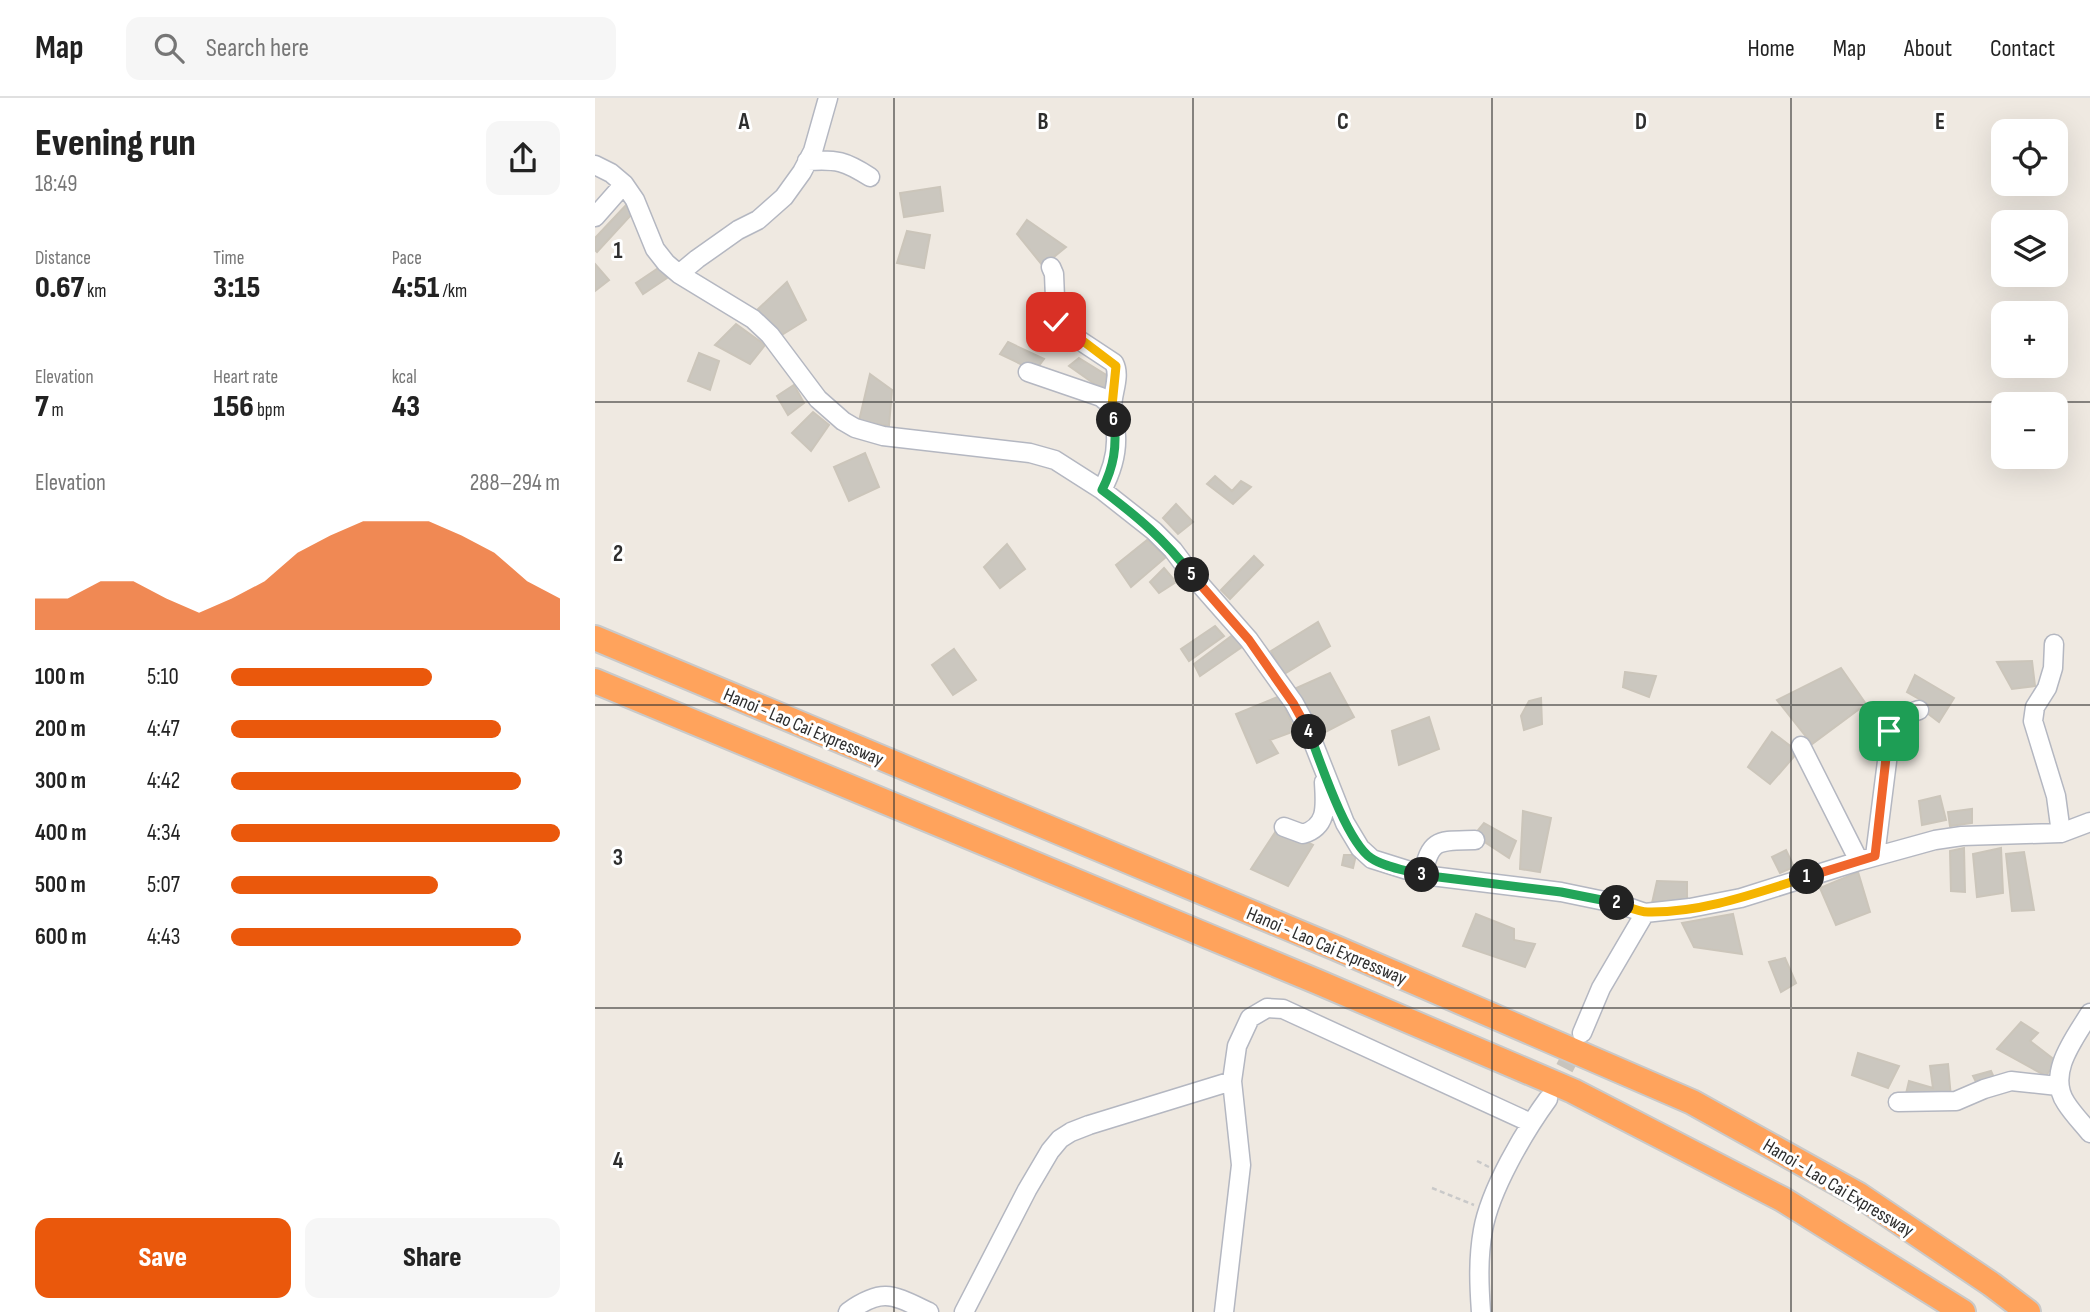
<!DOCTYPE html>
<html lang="en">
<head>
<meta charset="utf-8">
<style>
	:root { --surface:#fff; --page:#f6f6f6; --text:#222; --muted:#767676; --line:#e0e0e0; --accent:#ea580c }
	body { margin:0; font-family:"Sofia Sans Condensed",sans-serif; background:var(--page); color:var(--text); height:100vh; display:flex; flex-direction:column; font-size:26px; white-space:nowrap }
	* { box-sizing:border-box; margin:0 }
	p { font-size:23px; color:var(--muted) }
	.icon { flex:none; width:38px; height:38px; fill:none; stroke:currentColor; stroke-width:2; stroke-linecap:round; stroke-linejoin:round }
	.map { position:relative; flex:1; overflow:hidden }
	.side { display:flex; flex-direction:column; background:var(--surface); width:595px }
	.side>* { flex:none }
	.buttons { position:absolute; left:1396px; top:21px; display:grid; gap:14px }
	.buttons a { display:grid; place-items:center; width:77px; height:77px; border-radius:14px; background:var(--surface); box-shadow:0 7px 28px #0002; font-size:35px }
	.pin { position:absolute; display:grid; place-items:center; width:60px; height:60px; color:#fff; margin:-30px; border-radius:14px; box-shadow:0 4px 10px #0006 }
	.km { position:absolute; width:35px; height:35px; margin:-18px; border-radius:50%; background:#222; color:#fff; font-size:19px; line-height:35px; text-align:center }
	.round { display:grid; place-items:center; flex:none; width:74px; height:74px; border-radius:14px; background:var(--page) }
	.summary { display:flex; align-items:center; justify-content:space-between; height:119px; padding:0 35px }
	h1 { font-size:38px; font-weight:800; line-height:52px }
	.figures { display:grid; grid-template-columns:repeat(3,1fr); gap:10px; height:119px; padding:7px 35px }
	.figures div { display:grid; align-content:center }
	.figures b { font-size:30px; font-weight:800 }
	.figures small { font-size:19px; font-weight:400 }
	.figures p { font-size:19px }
	.chart { height:196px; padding:14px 35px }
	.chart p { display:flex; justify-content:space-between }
	.chart svg { width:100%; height:126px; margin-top:7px; fill:var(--accent); opacity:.7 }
	.button { display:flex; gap:14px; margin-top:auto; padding:14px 35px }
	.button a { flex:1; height:80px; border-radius:14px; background:var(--accent); color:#fff; font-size:28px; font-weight:800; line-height:80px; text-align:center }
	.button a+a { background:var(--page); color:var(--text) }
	ul { padding:0 35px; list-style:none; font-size:23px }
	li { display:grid; grid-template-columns:112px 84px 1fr; align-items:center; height:52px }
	li i { height:18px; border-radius:9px; background:var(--accent) }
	header { display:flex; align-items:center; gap:42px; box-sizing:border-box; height:98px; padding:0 35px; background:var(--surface); border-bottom:2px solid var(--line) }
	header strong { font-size:33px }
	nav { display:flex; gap:38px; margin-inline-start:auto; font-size:24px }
	.search { width:490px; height:63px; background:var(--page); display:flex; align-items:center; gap:18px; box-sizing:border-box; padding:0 24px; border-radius:14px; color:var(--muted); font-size:26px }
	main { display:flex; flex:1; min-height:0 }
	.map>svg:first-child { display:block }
	.building { fill:#cbc7bf; stroke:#cbc5ba; stroke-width:2 }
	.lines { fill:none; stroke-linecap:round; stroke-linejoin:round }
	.minor-tunnel { stroke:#c8c4bd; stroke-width:18; stroke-dasharray:18 9; stroke-linecap:butt }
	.minor-casing { stroke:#b4b7c1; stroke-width:21 }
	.highway-casing { stroke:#c9c9c9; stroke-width:28 }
	.path { stroke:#c9c9c9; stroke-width:2.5; stroke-dasharray:5 3.5; stroke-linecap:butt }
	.minor { stroke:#fff; stroke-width:18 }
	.highway { stroke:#ffa35c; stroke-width:24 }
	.split-1-casing { stroke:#fff; stroke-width:14 }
	.split-2-casing { stroke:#fff; stroke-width:14 }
	.split-3-casing { stroke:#fff; stroke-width:14 }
	.split-4-casing { stroke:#fff; stroke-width:14 }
	.split-5-casing { stroke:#fff; stroke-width:14 }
	.split-6-casing { stroke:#fff; stroke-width:14 }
	.split-7-casing { stroke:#fff; stroke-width:14 }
	.split-1 { stroke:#f0652b; stroke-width:9 }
	.split-2 { stroke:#f5b400; stroke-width:9 }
	.split-3 { stroke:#22a559; stroke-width:9 }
	.split-4 { stroke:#22a559; stroke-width:9 }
	.split-5 { stroke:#f0652b; stroke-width:9 }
	.split-6 { stroke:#22a559; stroke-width:9 }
	.split-7 { stroke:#f5b400; stroke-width:9 }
	.grid { fill:none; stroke:#2e2e2e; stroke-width:2; stroke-opacity:0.55 }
	.labels { text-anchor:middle; stroke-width:6; stroke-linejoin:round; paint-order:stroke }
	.street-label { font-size:19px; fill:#2e2e2e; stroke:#fff }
	.grid-label { font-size:23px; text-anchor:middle; font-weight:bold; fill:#2e2e2e; stroke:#fff; stroke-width:6; stroke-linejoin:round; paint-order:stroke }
</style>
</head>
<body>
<header>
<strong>Map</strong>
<div class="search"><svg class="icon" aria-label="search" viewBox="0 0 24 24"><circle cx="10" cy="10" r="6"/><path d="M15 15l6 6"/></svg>Search here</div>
<nav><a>Home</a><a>Map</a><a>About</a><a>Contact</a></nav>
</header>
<main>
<section class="side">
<div class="summary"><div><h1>Evening run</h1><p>18:49</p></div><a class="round"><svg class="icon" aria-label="share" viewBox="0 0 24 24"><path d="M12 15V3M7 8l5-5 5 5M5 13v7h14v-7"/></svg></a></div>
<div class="figures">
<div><p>Distance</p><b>0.67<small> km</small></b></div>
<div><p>Time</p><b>3:15</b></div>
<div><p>Pace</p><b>4:51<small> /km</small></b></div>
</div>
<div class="figures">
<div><p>Elevation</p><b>7<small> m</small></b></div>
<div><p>Heart rate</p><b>156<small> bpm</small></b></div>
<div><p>kcal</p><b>43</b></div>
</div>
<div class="chart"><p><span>Elevation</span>288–294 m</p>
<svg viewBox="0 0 160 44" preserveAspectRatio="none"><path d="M0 44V33L10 33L20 27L30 27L40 33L50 38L60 33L70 27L80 17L90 11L100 6L110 6L120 6L130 11L140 17L150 27L160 33V44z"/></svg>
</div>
<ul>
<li><b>100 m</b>5:10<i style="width:61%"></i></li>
<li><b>200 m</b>4:47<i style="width:82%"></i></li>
<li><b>300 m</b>4:42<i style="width:88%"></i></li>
<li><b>400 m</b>4:34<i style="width:100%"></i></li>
<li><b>500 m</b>5:07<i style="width:63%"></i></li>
<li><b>600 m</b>4:43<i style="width:88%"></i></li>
</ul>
<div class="button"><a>Save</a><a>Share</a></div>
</section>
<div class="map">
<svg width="1495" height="1214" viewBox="0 0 1495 1214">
	<rect width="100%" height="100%" fill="#efe9e1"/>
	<path class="building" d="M345,89L348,113L309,119L305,95Z
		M31,107L37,116L2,154L0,152V140Z
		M432,122L471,149L448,168L422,136Z
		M312,133L335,137L329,170L302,165Z
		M0,166L14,182L0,193Z
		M65,169L72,180L48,196L41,185Z
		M192,184L211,222L185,238L162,212Z
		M141,226L170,247L155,266L120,247Z
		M413,244L449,261L440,273L405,256Z
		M104,255L124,263L115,292L93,283Z
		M484,260L518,281L511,294L474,268Z
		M275,276L297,292L294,328L264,323Z
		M199,287L209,305L193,317L182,298Z
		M218,314L234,327L216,353L197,335Z
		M270,355L284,389L254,403L239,369Z
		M620,378L637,393L646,383L656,389L638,406L612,386Z
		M581,406L598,424L583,436L568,420Z
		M552,442L571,459L536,489L521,467Z
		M412,446L430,471L405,490L389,469Z
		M659,458L668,467L635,501L626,492Z
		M569,470L581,484L564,495L555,484Z
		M723,524L735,548L689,576L676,553Z
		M620,528L629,538L594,563L586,551Z
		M639,536L647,549L605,578L599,566Z
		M359,551L381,582L358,597L337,567Z
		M1437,563L1440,588L1417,591L1402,564Z
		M1246,570L1271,606L1217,646L1182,602Z
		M1030,574L1061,578L1054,599L1028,589Z
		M735,575L759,619L723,638L697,592Z
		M1320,577L1359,600L1344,624L1328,612L1331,605L1312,594Z
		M685,598L700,633L675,642L683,655L662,665L641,616Z
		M946,600L947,626L929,632L926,618L934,603Z
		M834,619L844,651L804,667L797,633Z
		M1177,634L1203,654L1175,686L1153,669Z
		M1345,698L1351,722L1327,727L1324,703Z
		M1377,711V725L1355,728L1353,714Z
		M928,713L956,720L945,774L925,771Z
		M889,725L921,743L914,760L879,737Z
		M683,730L718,747L693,788L656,771Z
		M1369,750L1370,794L1356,793L1355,753Z
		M1406,750L1408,795L1382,799L1378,756Z
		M1191,752L1199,769L1185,775L1177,759Z
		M1429,754L1439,812L1417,813L1411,756Z
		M749,757H761L758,770L747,767Z
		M1263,774L1275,814L1241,827L1225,790Z
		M1062,783L1092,784V801L1057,805Z
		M881,816L919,831V842L940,846L930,869L868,848Z
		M1138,816L1147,856L1099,849L1087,825Z
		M1190,860L1201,885L1186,894L1174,864Z
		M1426,924L1443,935L1435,943L1461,963L1451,978L1402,951Z
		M1263,955L1304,968L1293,990L1257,977Z
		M1353,966L1356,1000H1310L1314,983L1338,990L1335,968Z
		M1396,973L1401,984L1384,990L1378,978Z"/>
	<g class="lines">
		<path class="minor-tunnel" d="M957,994L983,944"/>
		<g class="minor-casing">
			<path id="minor" d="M212,63C242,61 250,63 275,79
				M0,67L16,75L29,86L40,102L60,151L71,165L84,176L158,221L175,237L223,301L248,323L260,330L288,338L435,355L460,362L507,392L559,433L578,452L596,476L654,542L699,605L712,629L750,725L765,750L777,761L828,777L966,794L1024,806L1050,815L1095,810L1146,800L1264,763L1340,742L1367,738L1466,735L1495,724
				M0,119L29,86
				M456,169L459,176L461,224L463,228L519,265C526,278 517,295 517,310C518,319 520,328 521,338C522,357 516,375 507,392
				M84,176L102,161L143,132L163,122L189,99L207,74L218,53L233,0
				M433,274L506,299L517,308
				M1459,546L1458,570L1452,590L1440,609L1438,623L1461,698L1466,735
				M1206,648L1264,763
				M689,729L708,736C734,728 730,706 729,684
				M1280,758L1297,624L1304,619L1324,612
				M828,777C835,739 845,743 880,742
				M1495,915C1480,940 1451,975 1471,1005C1478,1016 1487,1025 1495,1035
				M987,935L1006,890L1050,815
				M1303,1004L1361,1003L1389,991L1416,983L1463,988
				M253,1214C288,1189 298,1197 334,1214
				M369,1214L432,1092L455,1053L465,1041L476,1034L494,1027L637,983
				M629,1214L646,1067L637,983L642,948L655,920L672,910L688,911L936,1025
				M886,1214C884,1186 883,1160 888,1132C895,1092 929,1034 953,1001"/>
		</g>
		<g class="highway-casing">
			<path id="highway" d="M0,540L741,850L1097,1004L1264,1097L1396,1186L1433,1214
				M0,583L723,884L978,993L1187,1101L1368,1214"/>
		</g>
		<path class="path" d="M882,1063L894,1069
			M837,1090L879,1107"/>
		<use href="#minor" class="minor"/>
		<use href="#highway" class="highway"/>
	</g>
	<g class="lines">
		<g class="split-1-casing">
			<path id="split-1" d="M1212,779L1280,758L1294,633"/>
		</g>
		<g class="split-2-casing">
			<path id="split-2" d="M1022,805C1032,808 1043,814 1053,814C1107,815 1161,795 1212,779"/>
		</g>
		<g class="split-3-casing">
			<path id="split-3" d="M827,777L966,794L1022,805"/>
		</g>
		<g class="split-4-casing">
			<path id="split-4" d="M714,634C725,663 751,743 776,760C789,769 811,772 827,777"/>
		</g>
		<g class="split-5-casing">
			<path id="split-5" d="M597,477L654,542L698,605L714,634"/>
		</g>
		<g class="split-6-casing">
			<path id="split-6" d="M519,322C522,349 519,368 507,392C543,419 569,441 597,477"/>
		</g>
		<g class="split-7-casing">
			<path id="split-7" d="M461,224L466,230L488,243L521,268L517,308L519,322"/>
		</g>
		<use href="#split-1" class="split-1"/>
		<use href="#split-2" class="split-2"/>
		<use href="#split-3" class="split-3"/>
		<use href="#split-4" class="split-4"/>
		<use href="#split-5" class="split-5"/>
		<use href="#split-6" class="split-6"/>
		<use href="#split-7" class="split-7"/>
	</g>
	<path class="grid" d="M299,0V1214M598,0V1214M897,0V1214M1196,0V1214M0,304H1495M0,607H1495M0,910H1495"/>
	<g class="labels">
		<g class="street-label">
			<text transform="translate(209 628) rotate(23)" y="7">Hanoi - Lao Cai Expressway</text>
			<text transform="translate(732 847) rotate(23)" y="7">Hanoi - Lao Cai Expressway</text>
			<text transform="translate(1244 1089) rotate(31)" y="7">Hanoi - Lao Cai Expressway</text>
		</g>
	</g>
	<g class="grid-label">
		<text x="149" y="31">A</text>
		<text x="448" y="31">B</text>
		<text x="748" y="31">C</text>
		<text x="1046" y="31">D</text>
		<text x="1345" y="31">E</text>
		<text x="23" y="160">1</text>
		<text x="23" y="463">2</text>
		<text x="23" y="767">3</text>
		<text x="23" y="1070">4</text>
	</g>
</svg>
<div class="buttons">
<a><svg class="icon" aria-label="locate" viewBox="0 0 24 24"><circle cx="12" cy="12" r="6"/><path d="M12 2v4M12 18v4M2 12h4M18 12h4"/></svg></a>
<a><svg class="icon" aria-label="layers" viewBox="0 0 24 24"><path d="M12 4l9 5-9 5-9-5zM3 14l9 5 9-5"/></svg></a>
<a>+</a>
<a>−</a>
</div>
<div class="pin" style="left:1294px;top:633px;background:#1e9e55"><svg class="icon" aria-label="arrive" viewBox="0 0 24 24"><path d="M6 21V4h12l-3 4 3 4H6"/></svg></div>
<div class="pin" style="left:461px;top:224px;background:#d93025"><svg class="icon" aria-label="check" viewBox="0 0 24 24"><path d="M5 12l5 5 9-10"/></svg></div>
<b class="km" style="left:1212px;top:779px">1</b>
<b class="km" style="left:1022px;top:805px">2</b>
<b class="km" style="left:827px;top:777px">3</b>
<b class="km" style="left:714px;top:634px">4</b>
<b class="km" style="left:597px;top:477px">5</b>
<b class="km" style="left:519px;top:322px">6</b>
</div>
</main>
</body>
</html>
